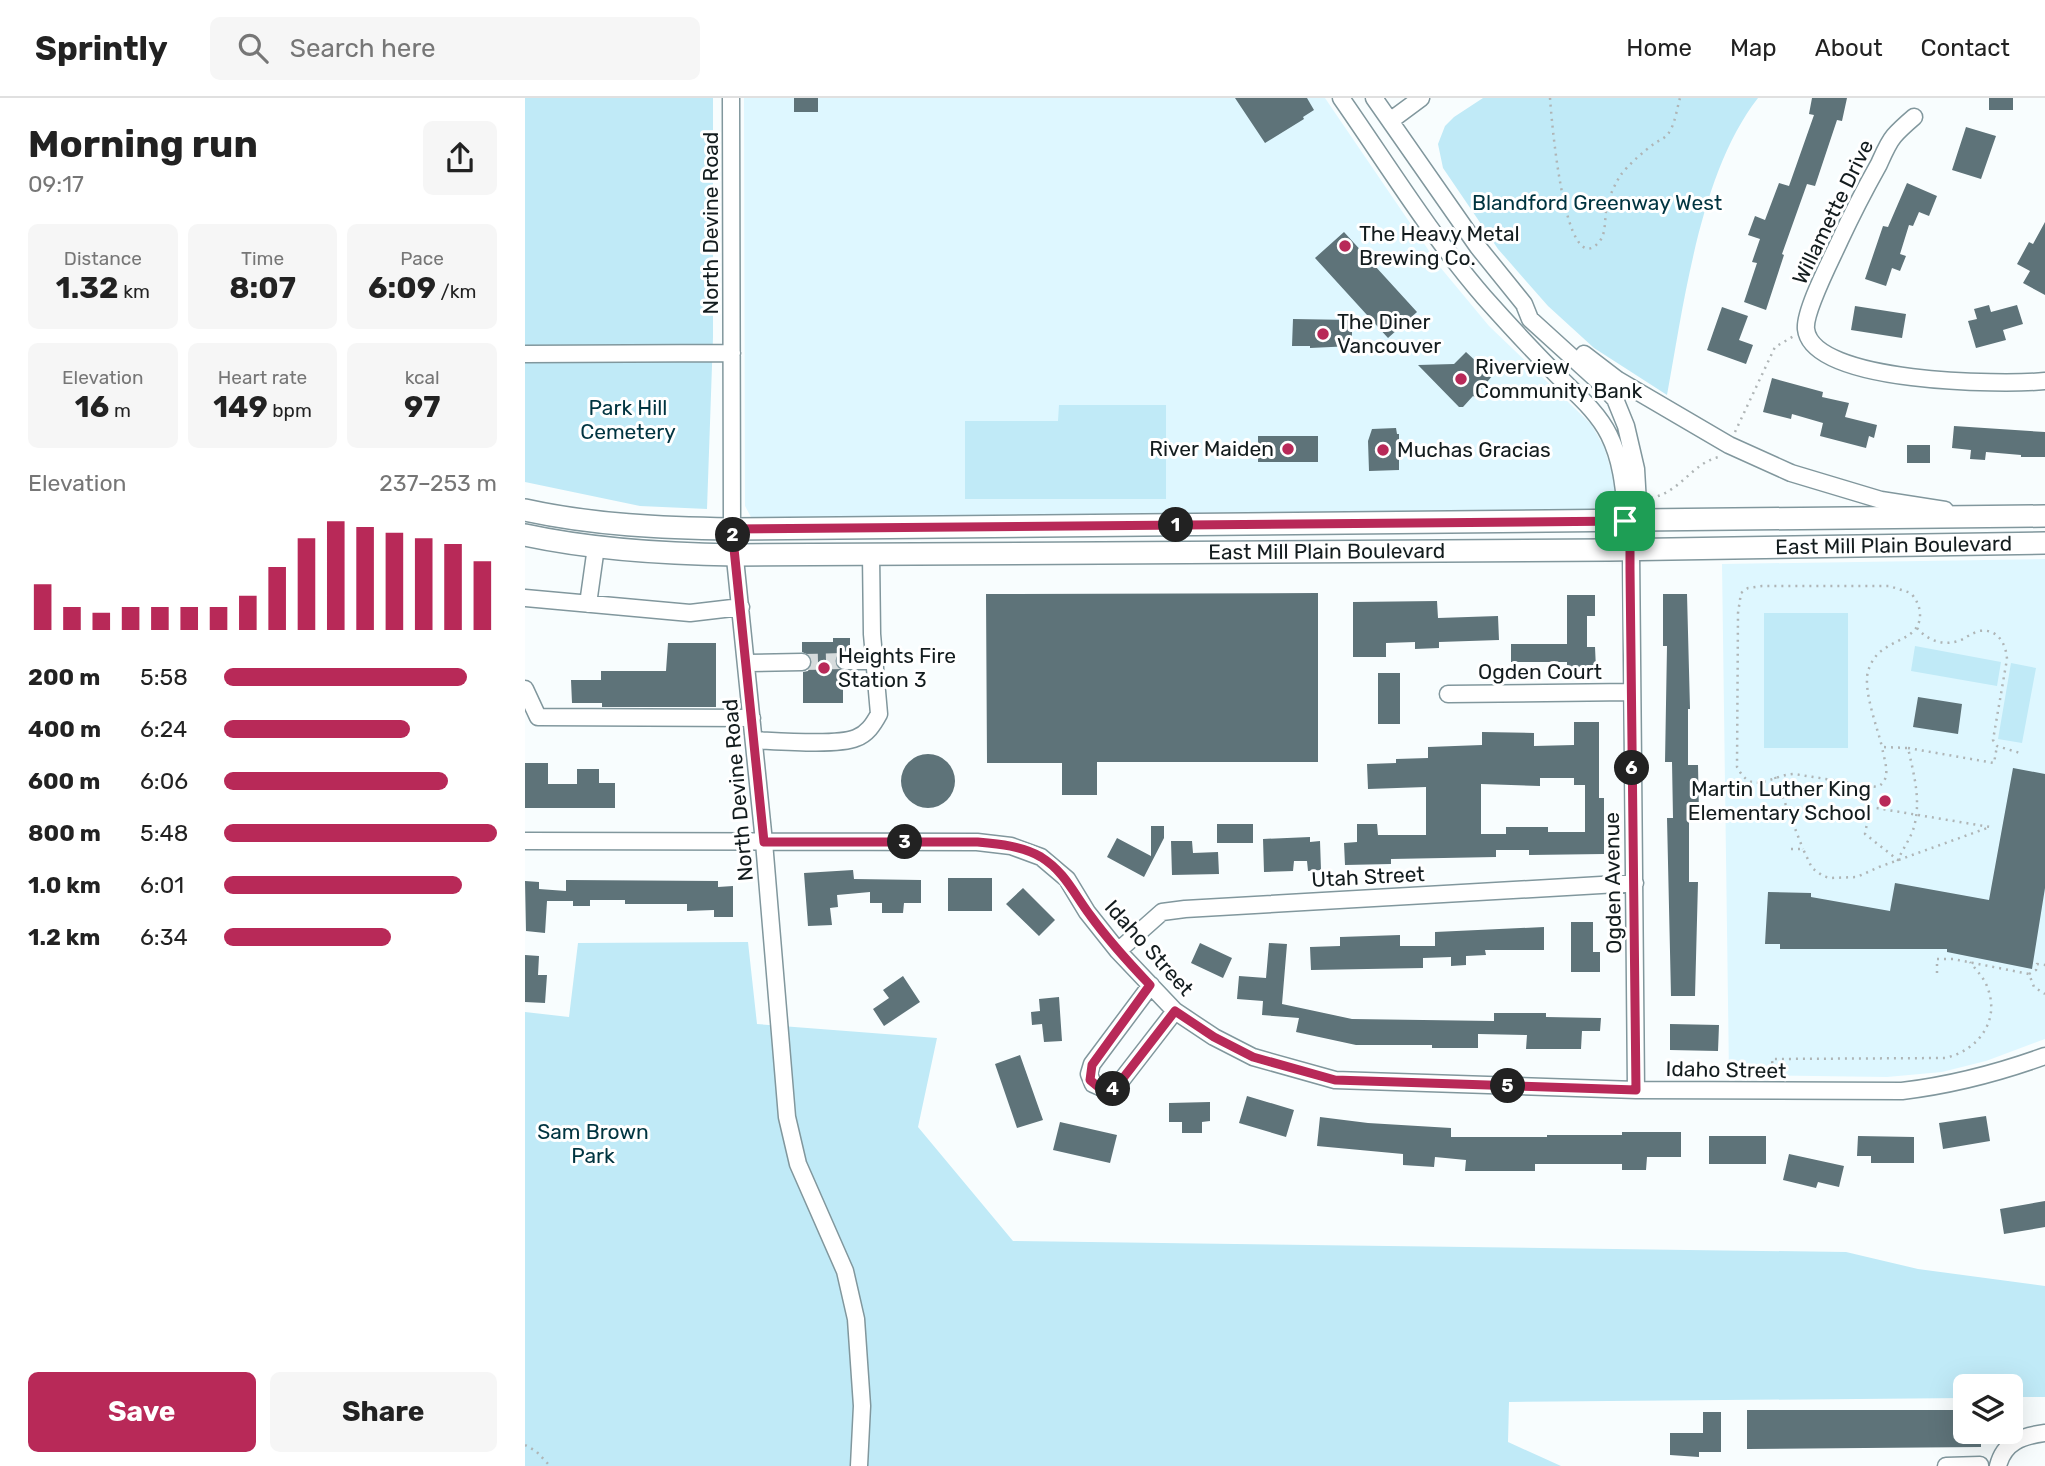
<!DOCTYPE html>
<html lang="en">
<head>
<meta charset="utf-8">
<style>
	:root { --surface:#fff; --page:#f6f6f6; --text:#222; --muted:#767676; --line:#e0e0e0; --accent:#b82958 }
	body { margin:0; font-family:Rubik,sans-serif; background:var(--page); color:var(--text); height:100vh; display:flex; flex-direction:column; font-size:26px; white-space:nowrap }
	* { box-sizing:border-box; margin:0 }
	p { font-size:23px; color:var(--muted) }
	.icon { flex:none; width:38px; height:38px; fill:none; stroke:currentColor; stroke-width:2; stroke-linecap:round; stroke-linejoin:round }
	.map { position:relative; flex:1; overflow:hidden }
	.panel { display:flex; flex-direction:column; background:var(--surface); width:525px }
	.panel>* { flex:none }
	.fabs { position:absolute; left:1428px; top:1276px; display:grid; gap:14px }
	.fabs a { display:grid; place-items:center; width:70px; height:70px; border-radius:10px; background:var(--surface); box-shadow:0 7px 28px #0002; font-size:35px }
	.pin { position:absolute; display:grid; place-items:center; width:60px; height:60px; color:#fff; margin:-30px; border-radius:14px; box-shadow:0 4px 10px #0006 }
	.km { position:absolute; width:35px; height:35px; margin:-18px; border-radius:50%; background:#222; color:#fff; font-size:19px; line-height:35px; text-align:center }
	.round { display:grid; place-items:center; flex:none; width:74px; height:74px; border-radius:10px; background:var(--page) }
	.overview { display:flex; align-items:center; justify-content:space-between; height:119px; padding:0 28px }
	h1 { font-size:38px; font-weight:700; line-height:52px }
	.metrics { display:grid; grid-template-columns:repeat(3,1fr); gap:10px; height:119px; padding:7px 28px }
	.metrics div { display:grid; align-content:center; border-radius:10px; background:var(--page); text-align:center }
	.metrics b { font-size:30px; font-weight:700 }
	.metrics small { font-size:19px; font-weight:400 }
	.metrics p { font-size:19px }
	.chart { height:196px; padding:14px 28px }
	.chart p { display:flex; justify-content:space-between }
	.chart svg { width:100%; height:126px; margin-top:7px; stroke:var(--accent); stroke-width:6 }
	.action { display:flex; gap:14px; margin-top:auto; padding:14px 28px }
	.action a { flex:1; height:80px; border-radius:10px; background:var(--accent); color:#fff; font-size:28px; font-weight:700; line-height:80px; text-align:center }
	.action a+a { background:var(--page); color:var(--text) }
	ul { padding:0 28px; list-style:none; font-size:23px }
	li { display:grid; grid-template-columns:112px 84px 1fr; align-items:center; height:52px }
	li i { height:18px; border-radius:9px; background:var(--accent) }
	header { display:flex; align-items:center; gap:42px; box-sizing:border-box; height:98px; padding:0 35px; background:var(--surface); border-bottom:2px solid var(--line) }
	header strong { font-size:33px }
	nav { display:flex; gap:38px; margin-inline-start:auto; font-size:24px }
	.search { width:490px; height:63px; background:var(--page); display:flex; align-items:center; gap:18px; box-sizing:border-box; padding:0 24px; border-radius:10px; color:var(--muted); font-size:26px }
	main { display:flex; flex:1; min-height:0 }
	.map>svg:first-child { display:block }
	.built { fill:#def7ff }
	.green { fill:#c0eaf7 }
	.building { fill:#5e7379; fill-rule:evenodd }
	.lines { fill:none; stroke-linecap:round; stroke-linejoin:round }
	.minor-tunnel { stroke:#d6dbdc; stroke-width:16; stroke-dasharray:16 8; stroke-linecap:butt }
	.minor-casing { stroke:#81979d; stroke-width:19 }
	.major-casing { stroke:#81979d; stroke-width:24 }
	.path { stroke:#afb5b6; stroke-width:2.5; stroke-dasharray:2 5; stroke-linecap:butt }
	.minor { stroke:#fff; stroke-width:16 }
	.major { stroke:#fff; stroke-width:21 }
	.route-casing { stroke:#fff; stroke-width:14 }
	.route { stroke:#b82958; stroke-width:9 }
	.poi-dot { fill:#b82958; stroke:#fff; stroke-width:2.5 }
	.labels { text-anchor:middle; stroke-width:6; stroke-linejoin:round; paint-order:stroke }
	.park-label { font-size:21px; fill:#003440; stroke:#fff }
	.street-label { font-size:21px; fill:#131c1e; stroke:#fff }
	.poi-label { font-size:21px; fill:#131c1e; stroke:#fff; text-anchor:start }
</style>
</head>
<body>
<header>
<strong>Sprintly</strong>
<div class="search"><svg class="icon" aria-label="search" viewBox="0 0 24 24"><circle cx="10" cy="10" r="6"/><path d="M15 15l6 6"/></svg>Search here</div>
<nav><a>Home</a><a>Map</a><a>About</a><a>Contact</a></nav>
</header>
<main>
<section class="panel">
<div class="overview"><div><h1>Morning run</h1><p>09:17</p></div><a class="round"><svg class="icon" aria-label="share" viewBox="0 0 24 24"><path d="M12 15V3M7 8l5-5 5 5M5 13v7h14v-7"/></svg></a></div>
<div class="metrics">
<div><p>Distance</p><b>1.32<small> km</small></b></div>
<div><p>Time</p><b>8:07</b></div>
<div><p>Pace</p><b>6:09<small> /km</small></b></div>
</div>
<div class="metrics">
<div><p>Elevation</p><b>16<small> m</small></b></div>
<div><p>Heart rate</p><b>149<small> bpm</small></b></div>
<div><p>kcal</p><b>97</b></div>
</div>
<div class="chart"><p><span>Elevation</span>237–253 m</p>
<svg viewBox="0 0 160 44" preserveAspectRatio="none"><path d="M5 44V28M15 44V36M25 44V38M35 44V36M45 44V36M55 44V36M65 44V36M75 44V32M85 44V22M95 44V12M105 44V6M115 44V8M125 44V10M135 44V12M145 44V14M155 44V20"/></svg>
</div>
<ul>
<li><b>200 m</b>5:58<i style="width:89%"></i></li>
<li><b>400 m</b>6:24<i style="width:68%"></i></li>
<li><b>600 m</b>6:06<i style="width:82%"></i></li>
<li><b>800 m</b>5:48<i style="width:100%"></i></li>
<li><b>1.0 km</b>6:01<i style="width:87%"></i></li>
<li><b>1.2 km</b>6:34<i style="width:61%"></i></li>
</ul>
<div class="action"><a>Save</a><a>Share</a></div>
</section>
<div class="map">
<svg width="1520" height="1368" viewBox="0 0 1520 1368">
	<rect width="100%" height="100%" fill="#f8fdfe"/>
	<path class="built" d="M219,0H800L915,169L964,228L1066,326L1079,349L1087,375L1091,399L1090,407L1082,414L233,421L226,419L220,408Z
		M1520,461V941L1461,963L1417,974L1362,979L1204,977L1197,466Z"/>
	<path class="green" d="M0,0H188V239L182,411L115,408L0,384Z
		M958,0H1233C1175,74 1159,205 1142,297L1069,250L1023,208L973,151L918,70L913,46L920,28L929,19Z
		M534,307H641V401H440V323H533Z
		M1239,515H1323V650H1239Z
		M1390,548L1476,564L1472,588L1386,573Z
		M1486,565L1511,570L1497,645L1473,641Z
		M223,844L232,926L412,940L393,1029L488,1143L1321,1154L1393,1171L1520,1188V1299H1486V1288H1440V1300L984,1304L983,1344L1036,1368H0V914L44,919L53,845Z"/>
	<path class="building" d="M269,0H293V14H269Z
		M710,0H782L789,12L778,19L779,21L740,45Z
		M1287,0H1322L1317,23L1312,22L1290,88L1282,86L1257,156L1259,157L1241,212L1219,204L1232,165L1227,164L1235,141L1223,137L1230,118L1240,122L1254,85L1264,88L1289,17L1284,16Z
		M1464,0H1488V12H1464Z
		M1441,29L1471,38L1456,81L1427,72Z
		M1382,85L1412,98L1404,118L1394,114L1388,128L1384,127L1375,156L1381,158L1375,173L1367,170L1361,188L1340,181L1358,128L1363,129Z
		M1520,124V197L1498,185L1505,173L1492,166L1504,144L1508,146Z
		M819,134L892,214L863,240L790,160Z
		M1464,207L1466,214L1492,207L1498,226L1478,232L1481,242L1451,250L1443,223L1452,221L1449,211Z
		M1330,208L1381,216L1377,240L1326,232Z
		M1197,209L1223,218L1214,242L1228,247L1221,266L1182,252Z
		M768,221L827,222V248L785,250V248H767Z
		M941,254L967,278L950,299L948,298L938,309H934L893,267L929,266Z
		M1247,280L1298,294L1297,299L1324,305L1320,319L1352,327L1349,340L1344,338L1341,350L1295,338L1298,325L1267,316L1266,321L1238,314Z
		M1429,328L1520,334V359H1496V357L1461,354L1460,362L1445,361L1446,352L1427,350Z
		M871,330L872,336H874V372L844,373L843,343L847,331Z
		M733,338H793V364H733Z
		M1382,347H1405V365H1382Z
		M793,495V664H572V697H537V665H462L461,496Z
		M1138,496H1162L1165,611H1163V667H1173L1174,716H1164V784H1173L1170,898H1146L1142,720H1148L1147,664H1140L1142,548H1138Z
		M1042,497H1070V518H1062V549H1070L1071,571H1042V564H986V546H1042Z
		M912,503L913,520L973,518L974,542L914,544V550L890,551V544L861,545V559H828V504Z
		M308,540H325V552L314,554L310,562L311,569L321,573V576H318V605H278V574L283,573L287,564L286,558L277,554V544H308Z
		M143,545H191V609H77V605H47L46,582H76V573H141Z
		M853,575H875V626H853Z
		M1393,599L1437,606L1433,636L1388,629Z
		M1049,624H1074V700H1079V756L1004,757V752H971V759L866,761V766L820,767L819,745L832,744V726H852L853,737H901V689L843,691L842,666L871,665V661L903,660V649L957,647V634L1009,635V648L1049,647ZM1015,680H1049V687H1060V734H1023V729H981V736H956V686L1015,688Z
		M376 683a27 27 0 1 1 54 0a27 27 0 1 1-54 0Z
		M0,665H23V686H52V671H74V685H90V710H0Z
		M1488,670L1520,676V790L1507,871L1422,854V851H1255V846H1240L1243,794L1286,795V799L1365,813L1370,785L1464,802Z
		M692,726H728V745H692Z
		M626,728H639V740L619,779L582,759L592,740L626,758Z
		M785,739V744L795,743L796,772L783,773L782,763H769L768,773L739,774L738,741Z
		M646,743H667L668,755L693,754L694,776L647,777Z
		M328,772L329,781L396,782V805H379L378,815H357V805H345V794L312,797L313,809L305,810L307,827L283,828L279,775Z
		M423,780H467V813H423Z
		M41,782L193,783V789L208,788V819H189V812L162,813V806H100V802H65V808H48V803H22L20,835L1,833L0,783L14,784V791L41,793Z
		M498,790L530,822L514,838L481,806Z
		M1046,824H1068V854H1075V874H1046Z
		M1019,829V852H960L961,857L941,858V867L926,868V859L898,860V870L786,872L785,849L815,848V839L875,837V848H910V834Z
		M675,845L707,860L698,880L666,865Z
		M744,845L762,846L757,906L827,921L969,923V915H1021V919L1076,920L1075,933H1057L1056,951H1001L1002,937L953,936V950H907V947H831L771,934L774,920L737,917L738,903L712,901L714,878L741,880Z
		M0,857L14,858L13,877H22L20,905L0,904Z
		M378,878L395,904L359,928L348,911L364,900L358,892Z
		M534,899L537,943L519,944L517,926L507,927L506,914L515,913L514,901Z
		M1145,926L1194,927L1193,953L1145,952Z
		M495,957L518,1022L492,1030L470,966Z
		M722,998L769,1012L761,1039L714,1025Z
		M685,1004V1023L677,1024V1035H657V1024H644V1005Z
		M1461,1018L1465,1043L1418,1051L1414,1025Z
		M795,1019L843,1025L926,1030V1039H1022V1037H1097V1034H1156V1059H1122L1121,1072H1097V1066H1010V1073H940L941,1062L910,1059L909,1069L878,1067V1056L792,1048Z
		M535,1024L592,1037L585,1065L528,1052Z
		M1184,1038H1241V1066H1184Z
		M1333,1038L1389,1039V1065H1346V1058H1332Z
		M1264,1056L1319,1068L1314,1089L1293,1084L1291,1090L1258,1082Z
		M1520,1103V1129L1479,1136L1475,1111Z
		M1222,1312H1440V1334H1456V1349L1222,1351Z
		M1178,1314H1196V1354H1174V1359L1145,1357V1335H1178Z"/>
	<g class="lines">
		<path class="minor-tunnel" d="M277,564L320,563"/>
		<g class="minor-casing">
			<path id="minor" d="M206,0L207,431L239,744L262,1019L273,1066L320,1173L331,1221L337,1308L334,1368
				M816,0C862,66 907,139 959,199C983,226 1007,252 1032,277C1051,296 1072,313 1084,337C1102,373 1099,413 1106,452L1111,992
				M849,0L953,149L999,206L1005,221L1071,281L1090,301L1101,328L1111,371L1114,423L1111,432
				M1389,19C1382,25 1375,31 1369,38C1363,45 1358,57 1354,66C1340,91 1327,116 1315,142C1307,160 1279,213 1281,231C1287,286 1478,287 1520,283
				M865,23L896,0
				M0,256L207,255
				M1059,256L1093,282L1204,347L1266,375L1356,402L1420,412
				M0,500L165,515L216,509
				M63,506L71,449
				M320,563H350
				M222,565L277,564
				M0,591L13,619L227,620
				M923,596L1106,594
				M229,642C252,643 313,648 331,640C342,636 348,627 354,616L347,536L346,456
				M0,743L452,744L486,748L516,759L542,781L562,814L593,853L650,913L689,939L728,959L810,982L1111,992L1377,993C1427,987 1473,975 1520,958
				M593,853L637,814L660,811L1110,785
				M626,887L567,966L564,976L568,986L582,992L592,988L650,913
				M1421,1368L1455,1367
				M1473,1368C1479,1344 1497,1338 1520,1335"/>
		</g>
		<g class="major-casing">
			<g id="major">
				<path d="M0,412C68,427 138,430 207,431L1520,418"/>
				<path id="s1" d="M0,437C69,452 140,456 210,457L1084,452L1520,445"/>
			</g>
		</g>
		<path class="path" d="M1025,0C1026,14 1039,186 1074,144C1082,135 1079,119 1082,108C1084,99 1090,86 1095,78C1103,67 1119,53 1130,45C1135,42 1140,40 1143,36C1150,27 1152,10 1155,0
			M1210,334L1250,249L1269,238
			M1126,400C1156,394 1167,365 1194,359
			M1392,530C1404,544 1421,549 1438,541C1443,538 1448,535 1454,533C1472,530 1481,545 1482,561L1468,642L1472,648L1495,655
			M1383,650L1469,665L1472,648
			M1250,679L1278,751
			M1266,751H1278L1287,770L1298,778L1305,780L1332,779L1354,769L1465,729L1345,709L1340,736L1373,762C1377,752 1384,743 1388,732C1397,705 1389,677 1383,650L1357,649C1352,628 1338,593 1343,573C1346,564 1351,556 1359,551C1374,540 1396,538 1395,515C1394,506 1391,502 1386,495L1364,488H1237L1223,490L1216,495L1213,515L1212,669C1228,699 1244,677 1269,676L1352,689C1368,682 1359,662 1357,649
			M1412,875V861H1428L1504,876L1509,889L1520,896
			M1504,876L1511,872L1512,866L1520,867
			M1229,973L1248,974L1247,961L1420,960C1452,953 1475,924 1463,891C1460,881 1452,873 1445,864
			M0,1347L11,1353L25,1368"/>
		<use href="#minor" class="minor"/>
		<use href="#major" class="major"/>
	</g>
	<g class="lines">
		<g class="route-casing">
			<path id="route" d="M1100,423H1114L1105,452V471L1111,992L810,982L728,959L689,939L650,913L592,988L577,992L565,982L567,967L625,887C604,865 583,842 565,817C549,796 540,774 516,759C497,748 474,746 452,744H239L207,431Z"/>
		</g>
		<use href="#route" class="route"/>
	</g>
	<g class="poi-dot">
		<circle cx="820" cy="148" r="7"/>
		<circle cx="798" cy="236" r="7"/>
		<circle cx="936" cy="281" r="7"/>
		<circle cx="763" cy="351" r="7"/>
		<circle cx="858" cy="352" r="7"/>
		<circle cx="299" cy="570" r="7"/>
		<circle cx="1360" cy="703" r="7"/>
	</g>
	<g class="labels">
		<g class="park-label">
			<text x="1072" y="112">Blandford Greenway West</text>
			<text x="103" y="317">Park Hill<tspan x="103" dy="24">Cemetery</tspan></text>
			<text x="68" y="1041">Sam Brown<tspan x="68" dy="24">Park</tspan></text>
		</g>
		<g class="street-label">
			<text transform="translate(1308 114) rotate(-64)" y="7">Willamette Drive</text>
			<text transform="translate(186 125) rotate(-90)" y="7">North Devine Road</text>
			<text dy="7" stroke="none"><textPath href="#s1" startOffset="1370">East Mill Plain Boulevard</textPath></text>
			<text dy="7" stroke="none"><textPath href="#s1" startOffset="803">East Mill Plain Boulevard</textPath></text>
			<text x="1015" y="581">Ogden Court</text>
			<text transform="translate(213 692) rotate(-95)" y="7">North Devine Road</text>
			<text transform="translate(843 779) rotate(-3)" y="7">Utah Street</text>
			<text transform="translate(1088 785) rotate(-91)" y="7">Ogden Avenue</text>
			<text transform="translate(624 850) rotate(48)" y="7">Idaho Street</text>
			<text transform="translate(1201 972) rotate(1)" y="7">Idaho Street</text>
		</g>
		<g class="poi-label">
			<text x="834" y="143">The Heavy Metal<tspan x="834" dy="24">Brewing Co.</tspan></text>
			<text x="812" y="231">The Diner<tspan x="812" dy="24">Vancouver</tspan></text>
			<text x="950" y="276">Riverview<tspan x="950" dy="24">Community Bank</tspan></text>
			<text x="749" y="358" text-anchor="end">River Maiden</text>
			<text x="872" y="359">Muchas Gracias</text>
			<text x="313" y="565">Heights Fire<tspan x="313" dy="24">Station 3</tspan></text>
			<text x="1346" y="698" text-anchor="end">Martin Luther King<tspan x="1346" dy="24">Elementary School</tspan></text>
		</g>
	</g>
</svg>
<div class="fabs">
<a><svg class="icon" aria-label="layers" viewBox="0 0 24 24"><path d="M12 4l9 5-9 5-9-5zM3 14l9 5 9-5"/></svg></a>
</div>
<div class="pin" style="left:1100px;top:423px;background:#1e9e55"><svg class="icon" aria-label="arrive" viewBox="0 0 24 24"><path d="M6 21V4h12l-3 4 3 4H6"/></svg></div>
<b class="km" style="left:651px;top:427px">1</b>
<b class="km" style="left:208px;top:437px">2</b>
<b class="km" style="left:380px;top:744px">3</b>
<b class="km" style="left:588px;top:991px">4</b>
<b class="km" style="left:983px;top:988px">5</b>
<b class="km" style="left:1107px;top:670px">6</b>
</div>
</main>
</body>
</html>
